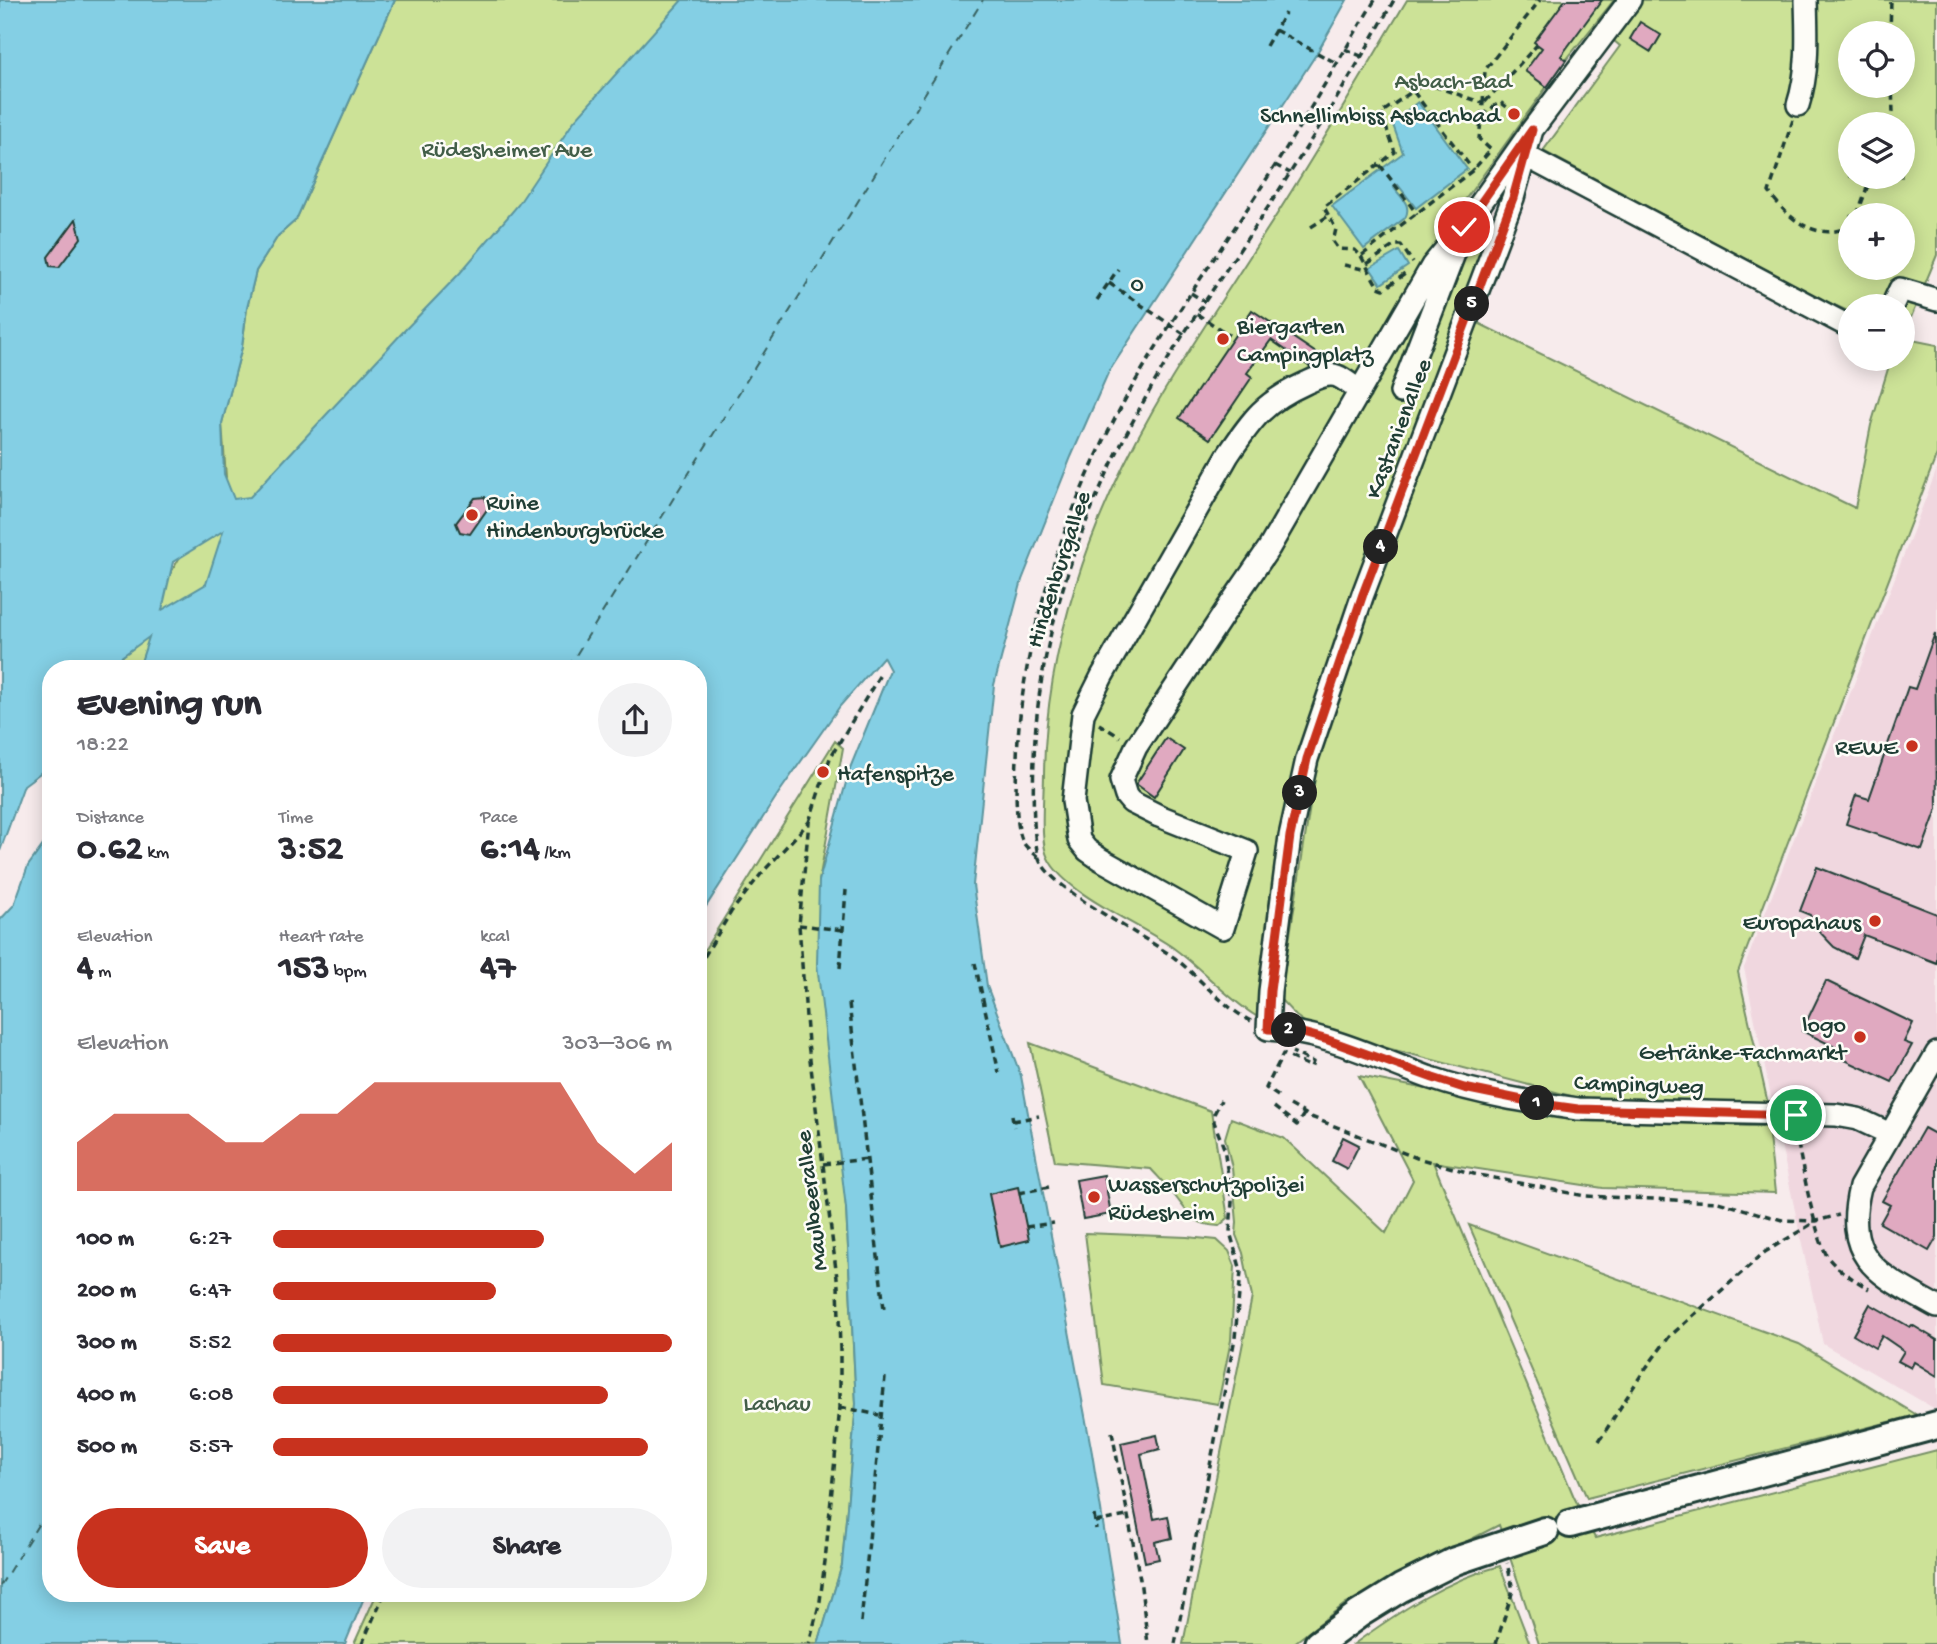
<!DOCTYPE html>
<html lang="en">
<head>
<meta charset="utf-8">
<style>
	:root { --surface:#fff; --page:#f2f2f3; --text:#2b2b33; --muted:#7c7c81; --accent:#c8321e }
	body { margin:0; font-family:"Gochi Hand",sans-serif; background:var(--page); color:var(--text); height:100vh; display:flex; flex-direction:column; font-size:26px; white-space:nowrap }
	* { box-sizing:border-box; margin:0 }
	p { font-size:23px; color:var(--muted) }
	.icon { flex:none; width:38px; height:38px; fill:none; stroke:currentColor; stroke-width:2; stroke-linecap:round; stroke-linejoin:round }
	.map { position:relative; flex:1; overflow:hidden }
	.side { position:absolute; left:42px; top:660px; width:665px; height:942px; display:flex; flex-direction:column; background:var(--surface); border-radius:28px; box-shadow:0 4px 18px #0003 }
	.side>* { flex:none }
	.tools { position:absolute; left:1838px; top:21px; display:grid; gap:14px }
	.tools a { display:grid; place-items:center; width:77px; height:77px; border-radius:50%; background:var(--surface); box-shadow:0 4px 18px #0003; font-size:35px }
	.pin { position:absolute; display:grid; place-items:center; width:60px; height:60px; color:#fff; margin:-30px; border:4px solid #fff; border-radius:50%; box-shadow:0 2px 7px #0007 }
	.km { position:absolute; width:35px; height:35px; margin:-18px; border-radius:50%; background:#222; color:#fff; font-size:19px; line-height:35px; text-align:center }
	.round { display:grid; place-items:center; flex:none; width:74px; height:74px; border-radius:37px; background:var(--page) }
	.overview { display:flex; align-items:center; justify-content:space-between; height:119px; padding:0 35px }
	h1 { font-size:38px; font-weight:700; line-height:52px }
	.stats { display:grid; grid-template-columns:repeat(3,1fr); gap:10px; height:119px; padding:7px 35px }
	.stats div { display:grid; align-content:center }
	.stats b { font-size:35px; font-weight:700 }
	.stats small { font-size:19px; font-weight:400 }
	.stats p { font-size:19px }
	.chart { height:196px; padding:14px 35px }
	.chart p { display:flex; justify-content:space-between }
	.chart svg { width:100%; height:126px; margin-top:7px; fill:var(--accent); opacity:.7 }
	.action { display:flex; gap:14px; margin-top:auto; padding:14px 35px }
	.action a { flex:1; height:80px; border-radius:42px; background:var(--accent); color:#fff; font-size:28px; font-weight:700; line-height:80px; text-align:center }
	.action a+a { background:var(--page); color:var(--text) }
	ul { padding:0 35px; list-style:none; font-size:23px }
	li { display:grid; grid-template-columns:112px 84px 1fr; align-items:center; height:52px }
	li i { height:18px; border-radius:9px; background:var(--accent) }
	.map>svg:first-child { display:block }
	.built { fill:#f0d7df }
	.green { fill:#cce297; stroke:#769066; stroke-width:2; fill-rule:evenodd }
	.water { fill:#84cfe4; stroke:#5c959e; stroke-width:2; fill-rule:evenodd }
	.lines { fill:none; stroke-linecap:round; stroke-linejoin:round }
	.ferry { stroke:#386260; stroke-width:2; stroke-dasharray:9 7; stroke-linecap:butt }
	.building { fill:#e0a9c0; stroke:#1f3d34; stroke-width:2 }
	.minor-casing { stroke:#1f3d34; stroke-width:26 }
	.major-casing { stroke:#1f3d34; stroke-width:32 }
	.path { stroke:#1f3d34; stroke-width:3.5; stroke-dasharray:7 5; stroke-linecap:butt }
	.minor { stroke:#fdfcf7; stroke-width:21 }
	.major { stroke:#fdfcf7; stroke-width:26 }
	.route-casing { stroke:#fff; stroke-width:14 }
	.route { stroke:#c8321e; stroke-width:9 }
	.poi-dot { fill:#c8321e; stroke:#fdfcf7; stroke-width:2.5 }
	.labels { text-anchor:middle; stroke-width:5; stroke-linejoin:round; paint-order:stroke }
	.park-label { font-size:24px; fill:#425e48; stroke:#fdfcf7 }
	.poi-label { font-size:24px; fill:#1f3d34; stroke:#fdfcf7; text-anchor:end }
	.street-label { font-size:24px; fill:#1f3d34; stroke:#fdfcf7 }
</style>
</head>
<body>
<div class="map">
<svg width="1937" height="1644" viewBox="0 0 1937 1644">
	<rect width="100%" height="100%" fill="#f7ebec"/>
	<filter id="ink" filterUnits="userSpaceOnUse"><feTurbulence type="fractalNoise" baseFrequency=".0143" numOctaves="2"/><feDisplacementMap in="SourceGraphic" scale="14" xChannelSelector="R" yChannelSelector="G"/><feConvolveMatrix kernelMatrix="1 2 1 2 8 2 1 2 1" color-interpolation-filters="sRGB"/></filter>
	<g filter="url(#ink)">
		<path class="built" d="M1937,469V1410L1823,1344L1744,968Z"/>
		<path class="green" d="M395,0H775L344,668H116L226,477L222,423L242,347L247,308L256,271L278,236L296,220Z
			M1407,0H1614L1566,60L1465,200L1499,223L1312,728L1260,1013L1256,1016C1227,998 1203,970 1176,950C1143,925 1058,892 1046,853C1040,834 1044,794 1044,774C1046,646 1090,520 1153,410C1187,351 1225,296 1261,239C1312,161 1359,80 1407,0Z
			M1641,0H1937V255L1904,334L1902,306H1850V312L1823,300L1543,151L1620,46L1613,40ZM1850,33H1902V86H1850ZM1850,124H1902V177H1850ZM1850,215H1902V268H1850Z
			M1472,320L1855,508L1871,425L1891,359H1902V338L1937,345V454L1738,972L1769,1108L1575,1097L1314,1029L1296,1016L1280,999L1316,767L1368,609Z
			M835,741L843,748L819,881L846,1208L856,1404L842,1565L818,1644H354L377,1593L698,1592V960Z
			M1030,1043L1211,1111L1228,1218L1219,1226C1195,1225 1191,1217 1178,1200C1170,1189 1160,1179 1151,1169L1055,1161Z
			M1359,1076L1577,1118L1768,1127L1775,1193L1603,1188L1433,1162L1574,1497L1595,1538L1937,1450V1644H1539L1499,1525L1346,1603L1293,1644H1183L1252,1297L1243,1253L1236,1235L1237,1222L1232,1168L1225,1138L1231,1118L1284,1138L1386,1233L1413,1180Z
			M1469,1225L1799,1344L1917,1415L1587,1498Z
			M1085,1233L1187,1237L1217,1240L1229,1251L1235,1266L1231,1340L1218,1404L1104,1385Z
			M1500,1566L1530,1644H1354C1398,1612 1447,1580 1500,1566Z"/>
		<path class="water" d="M0,0H395L296,220L278,236L256,271L247,308L242,347L222,423L224,474L234,499L250,497L403,332L460,273L518,205L574,121L682,0H1347L1317,53L1108,373L1071,457L1022,580L994,685L973,885L987,986L1021,1076L1092,1453L1122,1644H818L842,1565L856,1404L846,1208L817,964L819,881L850,768L890,670L883,657L840,706L778,794L698,919V668H139L149,637L113,663L111,668H51V765L24,785L0,851ZM223,531L206,584L162,610L173,562Z
			M1418,102L1467,169L1416,208L1398,185L1394,188C1402,198 1412,206 1405,218L1364,249L1332,206L1403,153L1392,122Z
			M1399,251L1408,266L1381,284L1370,268Z
			M51,834V1592L366,1593L345,1644H0V920L14,905L28,866Z"/>
		<g class="lines">
			<path class="ferry" d="M568,668L983,0
				M0,1586L51,1504"/>
		</g>
		<path class="building" d="M1565,0H1602L1561,56L1566,60L1547,87L1525,71L1542,48L1534,42Z
			M1640,22L1661,35L1651,52L1630,39Z
			M76,219L81,238L59,267L50,266L48,257Z
			M1252,310L1319,355L1310,367L1271,340L1247,373L1252,377L1210,439L1179,418Z
			M485,497L488,508L470,534L460,532L456,523L475,498Z
			M1935,633L1937,809L1922,850L1846,824L1856,795L1869,799L1908,687L1915,689Z
			M1166,738L1184,750L1154,797L1136,784Z
			M1817,867L1937,914V963L1864,935L1855,958L1834,947L1814,926L1810,915L1800,911Z
			M1826,981L1913,1023L1904,1042L1912,1045L1892,1082L1832,1054L1835,1047L1802,1031Z
			M1924,1128L1937,1135V1237L1929,1251L1880,1223L1890,1205L1882,1201Z
			M1343,1137L1359,1145L1347,1169L1332,1161Z
			M1104,1175L1111,1214L1083,1219L1076,1180Z
			M1018,1187L1029,1240L1000,1247L989,1194Z
			M1870,1304L1910,1327L1912,1325L1937,1340V1376L1914,1362L1911,1368L1898,1361L1904,1351L1882,1336L1875,1348L1853,1335Z
			M1157,1435L1160,1449L1141,1454L1154,1519L1168,1516L1172,1538L1155,1542L1159,1559L1145,1562L1121,1443Z"/>
		<g class="lines">
			<g class="minor-casing">
				<path id="minor" d="M1630,0L1532,130L1513,198L1363,594L1307,759L1290,836L1270,991L1268,1029C1326,1032 1377,1059 1431,1078C1478,1094 1529,1102 1578,1109L1836,1115L1858,1119L1890,1134
					M1798,105C1809,71 1807,35 1806,0
					M1524,155L1850,327
					M1892,306L1900,289L1937,300
					M1360,391C1353,387 1345,379 1337,376C1327,372 1315,379 1306,383C1264,402 1253,418 1228,455L1102,676L1083,714L1073,801L1079,840L1087,850L1100,859L1223,928L1247,851L1159,816L1131,802L1126,796L1121,780L1136,747L1225,612L1269,548L1432,266L1464,227L1532,130
					M1401,392L1457,246
					M1937,1053L1860,1187C1842,1262 1881,1275 1937,1307"/>
			</g>
			<g class="major-casing">
				<path id="major" d="M1570,1524L1937,1425
					M1318,1644L1359,1614L1401,1588L1455,1561L1545,1531"/>
			</g>
			<path class="path" d="M1275,30L1336,63
				M1890,33L1891,0
				M1266,46L1285,13
				M1345,49L1361,56
				M1413,91L1425,83L1483,103L1479,139L1491,150L1473,170L1361,256L1355,250L1338,249L1333,242L1336,229L1324,207L1395,152L1381,113L1413,91L1473,170
				M1485,102L1537,45
				M1483,103L1485,70L1540,0
				M1482,116L1500,102L1511,110
				M1793,120L1769,192C1788,219 1817,243 1850,226
				M1889,124L1893,113L1892,86
				M1275,165L1290,173
				M1380,165L1417,214
				M1857,215L1871,177
				M1311,227L1330,215
				M1361,256L1378,287L1384,289L1405,274
				M1367,264L1395,245H1401L1413,263
				M1344,265L1367,270
				M1109,283L1184,334
				M1191,293L1205,302
				M1097,300L1118,269
				M1197,314L1229,335
				M1099,724L1120,737
				M809,822L830,758L881,673
				M1038,857C1033,852 1026,848 1023,842C1014,824 1016,779 1017,758C1021,635 1068,503 1127,396C1168,323 1217,256 1262,186C1302,125 1337,62 1375,0
				M799,925L843,930
				M975,963L999,1073
				M698,967L731,912L761,874L809,822L799,925L808,1043L838,1286L840,1350V1407L825,1561L820,1601L809,1644
				M840,968L846,890
				M849,1003L884,1309
				M1251,1021C1223,1007 1201,979 1176,959C1146,936 1050,890 1039,858C1032,837 1033,783 1034,760C1038,607 1104,459 1185,332C1219,279 1256,227 1290,173C1326,117 1361,59 1394,0
				M1278,1096L1266,1088L1283,1054L1311,1067L1313,1062L1292,1052
				M1290,1105L1311,1117L1417,1158L1474,1174L1585,1196L1718,1202L1782,1220L1816,1221L1839,1215
				M1274,1107L1297,1125L1304,1114
				M1012,1115L1014,1127
				M1013,1121L1039,1116
				M1796,1132C1800,1157 1816,1242 1829,1259C1840,1272 1855,1280 1869,1289
				M823,1164L867,1159
				M1019,1193L1049,1187
				M1026,1227L1054,1223
				M840,1407L879,1415
				M1112,1432L1140,1579L1148,1644
				M1599,1441L1643,1372L1669,1337L1765,1252L1815,1222
				M1094,1515L1096,1529
				M1095,1522L1127,1516
				M861,1622L885,1377
				M362,1644L385,1592
				M1175,1644L1235,1338L1241,1271L1230,1232L1232,1202L1224,1148L1214,1122V1114L1221,1100
				M1496,1644L1513,1590L1507,1563"/>
			<use href="#minor" class="minor"/>
			<use href="#major" class="major"/>
		</g>
	</g>
	<g class="lines" filter="url(#ink)">
		<g class="route-casing">
			<path id="route" d="M1464,227L1532,130L1513,198L1363,594L1307,759L1290,836L1270,991L1268,1029L1292,1030L1328,1040L1433,1078L1464,1088L1542,1104L1578,1109L1796,1115"/>
		</g>
		<use href="#route" class="route"/>
	</g>
	<g class="poi-dot">
		<circle cx="1514" cy="114" r="7"/>
		<circle cx="1223" cy="339" r="7"/>
		<circle cx="472" cy="515" r="7"/>
		<circle cx="1912" cy="746" r="7"/>
		<circle cx="823" cy="772" r="7"/>
		<circle cx="1875" cy="921" r="7"/>
		<circle cx="1860" cy="1037" r="7"/>
		<circle cx="1094" cy="1197" r="7"/>
	</g>
	<g class="labels">
		<g class="park-label">
			<text x="1453" y="88">Asbach-Bad</text>
			<text x="507" y="156">Rüdesheimer Aue</text>
			<text x="777" y="1410">Lachau</text>
		</g>
		<g class="poi-label">
			<text x="1500" y="122">Schnellimbiss Asbachbad</text>
			<text x="1237" y="333" text-anchor="start">Biergarten<tspan x="1237" dy="28">Campingplatz</tspan></text>
			<text x="486" y="509" text-anchor="start">Ruine<tspan x="486" dy="28">Hindenburgbrücke</tspan></text>
			<text x="1898" y="754">REWE</text>
			<text x="837" y="780" text-anchor="start">Hafenspitze</text>
			<text x="1861" y="929">Europahaus</text>
			<text x="1846" y="1031">logo<tspan x="1846" dy="28">Getränke-Fachmarkt</tspan></text>
			<text x="1108" y="1191" text-anchor="start">Wasserschutzpolizei<tspan x="1108" dy="28">Rüdesheim</tspan></text>
		</g>
		<g class="street-label">
			<text transform="translate(1139 283) rotate(35)" y="8">0</text>
			<text transform="translate(1397 428) rotate(-69)" y="8">Kastanienallee</text>
			<text transform="translate(1057 569) rotate(-72)" y="8">Hindenburgallee</text>
			<text transform="translate(1639 1083) rotate(2)" y="8">Campingweg</text>
			<text transform="translate(810 1201) rotate(-97)" y="8">Maulbeerallee</text>
		</g>
	</g>
</svg>
<div class="tools">
<a><svg class="icon" aria-label="locate" viewBox="0 0 24 24"><circle cx="12" cy="12" r="6"/><path d="M12 2v4M12 18v4M2 12h4M18 12h4"/></svg></a>
<a><svg class="icon" aria-label="layers" viewBox="0 0 24 24"><path d="M12 4l9 5-9 5-9-5zM3 14l9 5 9-5"/></svg></a>
<a>+</a>
<a>−</a>
</div>
<div class="pin" style="left:1796px;top:1115px;background:#1e9e55"><svg class="icon" aria-label="arrive" viewBox="0 0 24 24"><path d="M6 21V4h12l-3 4 3 4H6"/></svg></div>
<div class="pin" style="left:1464px;top:227px;background:#d93025"><svg class="icon" aria-label="check" viewBox="0 0 24 24"><path d="M5 12l5 5 9-10"/></svg></div>
<b class="km" style="left:1537px;top:1103px">1</b>
<b class="km" style="left:1289px;top:1030px">2</b>
<b class="km" style="left:1300px;top:793px">3</b>
<b class="km" style="left:1381px;top:547px">4</b>
<b class="km" style="left:1472px;top:304px">5</b>
<section class="side">
<div class="overview"><div><h1>Evening run</h1><p>18:22</p></div><a class="round"><svg class="icon" aria-label="share" viewBox="0 0 24 24"><path d="M12 15V3M7 8l5-5 5 5M5 13v7h14v-7"/></svg></a></div>
<div class="stats">
<div><p>Distance</p><b>0.62<small> km</small></b></div>
<div><p>Time</p><b>3:52</b></div>
<div><p>Pace</p><b>6:14<small> /km</small></b></div>
</div>
<div class="stats">
<div><p>Elevation</p><b>4<small> m</small></b></div>
<div><p>Heart rate</p><b>153<small> bpm</small></b></div>
<div><p>kcal</p><b>47</b></div>
</div>
<div class="chart"><p><span>Elevation</span>303–306 m</p>
<svg viewBox="0 0 160 44" preserveAspectRatio="none"><path d="M0 44V27L10 17L20 17L30 17L40 27L50 27L60 17L70 17L80 6L90 6L100 6L110 6L120 6L130 6L140 27L150 38L160 27V44z"/></svg>
</div>
<ul>
<li><b>100 m</b>6:27<i style="width:68%"></i></li>
<li><b>200 m</b>6:47<i style="width:56%"></i></li>
<li><b>300 m</b>5:52<i style="width:100%"></i></li>
<li><b>400 m</b>6:08<i style="width:84%"></i></li>
<li><b>500 m</b>5:57<i style="width:94%"></i></li>
</ul>
<div class="action"><a>Save</a><a>Share</a></div>
</section>
</div>
</body>
</html>
